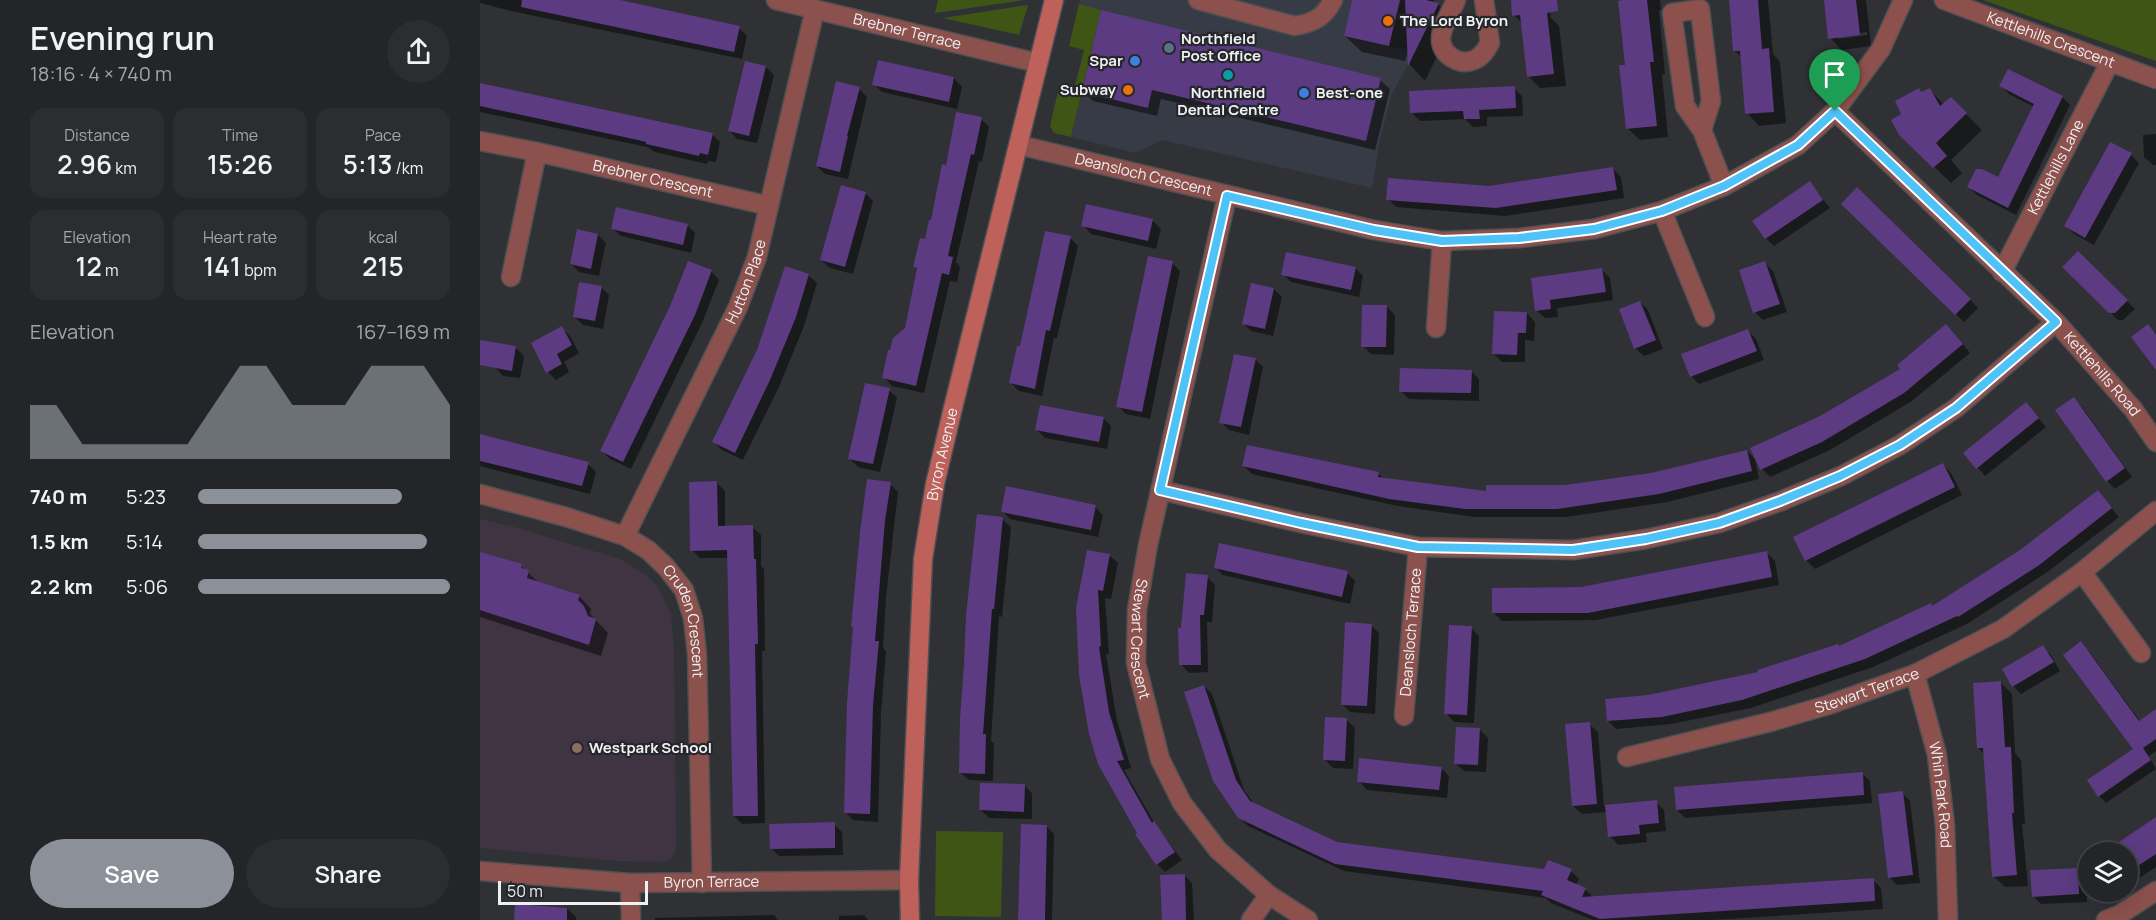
<!DOCTYPE html>
<html lang="en">
<head>
<meta charset="utf-8">
<style>
	:root { --surface:#232528; --page:#2b2d30; --text:#f1f3f6; --muted:#a3a5a8; --line:#404245; --accent:#8c9099 }
	body { margin:0; font-family:Manrope,sans-serif; background:var(--page); color:var(--text); height:100vh; display:flex; flex-direction:column; font-size:22px; white-space:nowrap }
	* { box-sizing:border-box; margin:0 }
	p { font-size:20px; color:var(--muted) }
	.icon { flex:none; width:33px; height:33px; fill:none; stroke:currentColor; stroke-width:2; stroke-linecap:round; stroke-linejoin:round }
	.map { position:relative; flex:1; overflow:hidden }
	.sheet { display:flex; flex-direction:column; background:var(--surface); width:480px }
	.sheet>* { flex:none }
	.fabs { position:absolute; left:1598px; top:842px; display:grid; gap:12px }
	.fabs a { display:grid; place-items:center; width:60px; height:60px; border-radius:50%; background:var(--surface); box-shadow:0 6px 24px #0002,0 0 0 2px var(--line); font-size:30px }
	.scale { position:absolute; left:18px; bottom:15px; width:150px; box-sizing:border-box; padding-left:6px; border:3px solid #eff0f3; border-top:0; font-size:16px; line-height:21px; white-space:nowrap; color:#eff0f3; -webkit-text-stroke:4px #26272b; paint-order:stroke }
	.pin { position:absolute; display:grid; place-items:center; width:51px; height:51px; color:#fff; margin:-62px -26px; border-radius:50% 50% 50% 0; rotate:-45deg; box-shadow:0 0 6px #0007 }
	.pin .icon { rotate:45deg }
	.round { display:grid; place-items:center; flex:none; width:63px; height:63px; border-radius:32px; background:var(--page) }
	.overview { display:flex; align-items:center; justify-content:space-between; height:102px; padding:0 30px }
	h1 { font-size:33px; font-weight:600; line-height:45px }
	.stats { display:grid; grid-template-columns:repeat(3,1fr); gap:9px; height:102px; padding:6px 30px }
	.stats div { display:grid; align-content:center; border-radius:15px; background:var(--page); text-align:center }
	.stats b { font-size:26px; font-weight:600 }
	.stats small { font-size:16px; font-weight:400 }
	.stats p { font-size:16px }
	.chart { height:168px; padding:12px 30px }
	.chart p { display:flex; justify-content:space-between }
	.chart svg { width:100%; height:108px; margin-top:6px; fill:var(--accent); opacity:.7 }
	.button { display:flex; gap:12px; margin-top:auto; padding:12px 30px }
	.button a { flex:1; height:69px; border-radius:36px; background:var(--accent); color:#fff; font-size:24px; font-weight:600; line-height:69px; text-align:center }
	.button a+a { background:var(--page); color:var(--text) }
	ul { padding:0 30px; list-style:none; font-size:20px }
	li { display:grid; grid-template-columns:96px 72px 1fr; align-items:center; height:45px }
	li i { height:15px; border-radius:8px; background:var(--accent) }
	main { display:flex; flex:1; min-height:0 }
	.map>svg:first-child { display:block }
	.built { fill:#373b45 }
	.education { fill:#403443 }
	.green { fill:#3f5515 }
	.shadow { fill:#0007; fill-rule:evenodd }
	.building { fill:#5c3b82 }
	.lines { fill:none; stroke-linecap:round; stroke-linejoin:round }
	.street-casing { stroke:#4e5053; stroke-width:21 }
	.secondary-casing { stroke:#4e5053; stroke-width:21 }
	.street { stroke:#8c514c; stroke-width:18 }
	.secondary { stroke:#bd615a; stroke-width:18 }
	.route-casing { stroke:#fff; stroke-width:12 }
	.route { stroke:#4fc3f7; stroke-width:8 }
	.food-dot { fill:#e8710a; stroke:#26272b; stroke-width:2 }
	.service-dot { fill:#5c6f8a; stroke:#26272b; stroke-width:2 }
	.shop-dot { fill:#3f7fe0; stroke:#26272b; stroke-width:2 }
	.culture-dot { fill:#0f9aa8; stroke:#26272b; stroke-width:2 }
	.education-dot { fill:#8d6e63; stroke:#26272b; stroke-width:2 }
	.labels { text-anchor:middle; stroke-width:4.5; stroke-linejoin:round; paint-order:stroke }
	.poi-label { font-size:15px; font-weight:bold; fill:#eff0f3; stroke:#26272b; text-anchor:start }
	.street-label { font-size:15px; fill:#eff0f3; stroke:#26272b }
</style>
</head>
<body>
<main>
<section class="sheet">
<div class="overview"><div><h1>Evening run</h1><p>18:16 · 4 × 740 m</p></div><a class="round"><svg class="icon" aria-label="share" viewBox="0 0 24 24"><path d="M12 15V3M7 8l5-5 5 5M5 13v7h14v-7"/></svg></a></div>
<div class="stats">
<div><p>Distance</p><b>2.96<small> km</small></b></div>
<div><p>Time</p><b>15:26</b></div>
<div><p>Pace</p><b>5:13<small> /km</small></b></div>
</div>
<div class="stats">
<div><p>Elevation</p><b>12<small> m</small></b></div>
<div><p>Heart rate</p><b>141<small> bpm</small></b></div>
<div><p>kcal</p><b>215</b></div>
</div>
<div class="chart"><p><span>Elevation</span>167–169 m</p>
<svg viewBox="0 0 160 44" preserveAspectRatio="none"><path d="M0 44V22L10 22L20 38L30 38L40 38L50 38L60 38L70 22L80 6L90 6L100 22L110 22L120 22L130 6L140 6L150 6L160 22V44z"/></svg>
</div>
<ul>
<li><b>740 m</b>5:23<i style="width:81%"></i></li>
<li><b>1.5 km</b>5:14<i style="width:91%"></i></li>
<li><b>2.2 km</b>5:06<i style="width:100%"></i></li>
</ul>
<div class="button"><a>Save</a><a>Share</a></div>
</section>
<div class="map">
<svg width="1676" height="920" viewBox="0 0 1676 920">
	<rect width="100%" height="100%" fill="#2f3135"/>
	<path class="built" d="M600,0H872L864,36L935,52L912,94L900,140L892,188L682,140L655,153L591,137L621,11L599,4Z"/>
	<path class="education" d="M0,519L34,527L140,559L167,576L179,588L191,615L194,649L196,852L190,859L182,862L138,861L0,848Z"/>
	<path class="green" d="M458,0H544L455,13Z
		M1503,0H1676V61Z
		M599,4L621,10L591,137L574,133L570,126L580,83L595,86L604,50L589,46Z
		M548,5L539,35L463,18Z
		M456,831L523,832L521,917L455,916Z"/>
	<path class="shadow" d="M0,0H131L259,28L267,36L262,59L31,11L0,3Z
		M874,0H954V3L958,4L974,21L945,81L930,65L929,49L925,61L882,52L865,36Z
		M1032,0H1069L1071,18L1079,26L1086,86L1060,88L1048,76L1042,23L1034,15Z
		M1143,0H1180L1181,10H1179L1185,74H1182L1188,137L1160,140L1147,128Z
		M1250,0H1288L1293,54L1300,62L1306,123L1279,126L1267,113L1262,58L1255,51Z
		M1345,0H1386L1391,46L1362,50L1350,38ZM1387,32V35L1358,39V36Z
		M286,67L294,75L277,143L257,139L249,130Z
		M474,78L482,87L477,109L402,92L394,84Z
		M900,80L910,89L895,150L681,99L677,116L613,101L603,91Z
		M0,84L232,134L240,142L236,162L228,161L227,164L175,152L167,147L0,112Z
		M1521,86L1582,97L1590,105L1536,215L1497,195L1489,187L1519,179L1554,107L1529,94Z
		M1034,88L1042,96L1043,116L1007,117V126L993,127L985,119L940,121L932,113Z
		M379,89L387,97L368,179L345,174L337,166Z
		M1450,90L1464,105L1471,99L1502,130L1471,160L1482,173L1471,183L1438,151L1442,94Z
		M501,119L509,127L502,162L499,161L476,262L480,267L477,282L470,281L444,393L412,386L404,377L426,329L438,270L435,267L446,240L467,167Z
		M1676,134V165H1673L1664,157L1663,135Z
		M1651,155L1659,163L1614,245L1594,234L1586,226Z
		M1133,169L1141,177L1144,198L1025,216L916,207L908,199L1009,187Z
		M1330,183L1350,208L1294,246L1286,238Z
		M385,193L393,201L373,274L350,268L341,260Z
		M1363,204L1462,271L1498,308L1484,322Z
		M673,221L681,229L676,249L611,234L603,225Z
		M207,225L215,233L211,253L141,236L132,228Z
		M118,235L126,243L119,276L99,272L91,264Z
		M590,238L598,246L577,338H574L562,396L539,391L531,383L541,348Z
		M1598,253L1655,309L1643,320H1638L1585,267Z
		M692,263L700,271L670,419L646,414L638,406Z
		M1285,263L1293,271L1307,312L1283,320L1275,312Z
		M875,268L883,276L879,297L811,282L803,274Z
		M1122,270L1130,278L1133,300L1077,308L1078,317L1065,318L1056,310L1052,279Z
		M231,271L239,280L222,323L151,469L130,459L122,451L192,307Z
		M328,275L337,283L324,326L298,389L263,460L242,450L234,442Z
		M121,287L129,295L123,329L103,325L95,317Z
		M794,289L802,297L793,336L771,331L763,323Z
		M1160,302L1168,310L1183,349L1164,356L1155,348Z
		M907,307L915,315L914,355L891,354L883,346Z
		M1047,313L1055,322L1054,341L1045,340V362H1022L1014,354Z
		M82,328L90,336L99,353L84,362L89,372L76,380L68,372Z
		M1268,331L1276,339L1284,360L1219,384L1211,376Z
		M1474,334L1490,353L1432,401L1350,450L1290,477L1282,469L1341,417L1422,369Z
		M36,348L44,356L40,378L23,376L15,367Z
		M775,359L783,367L769,435L749,430L741,422Z
		M991,371L999,379V401L929,399L921,391Z
		M409,390L417,398L400,472L378,467L369,458Z
		M1594,399L1602,407L1652,477L1635,489L1627,481Z
		M1546,404L1566,427L1505,476L1485,453Z
		M623,418L631,426L627,449L565,438L557,430Z
		M0,435L108,464L116,472L110,494L0,466Z
		M1267,451L1275,459L1279,479L1187,502L1086,517H994L918,506L772,474L764,466L898,473L904,479L1008,493L1085,487L1171,475Z
		M1463,465L1471,473L1482,495L1335,569L1326,560L1315,538Z
		M237,483L245,491V527H272L281,535V566L284,569L285,651H282L285,823L262,824L254,816L249,558H220L212,550Z
		M410,484L418,492L406,597L403,648L406,651L401,713L398,822L373,820L365,812Z
		M1625,500L1639,517L1566,573L1487,624L1393,667L1271,708L1191,724L1136,729L1128,721L1168,696L1280,674L1360,647L1453,607Z
		M615,507L623,515L618,537L530,519L522,511Z
		M522,519L531,527L522,617L519,616L511,741L514,743L513,781L489,780L480,772Z
		M1287,553L1295,561L1299,585L1116,620L1022,621L1014,613L1102,589Z
		M629,555L638,563L631,599L625,598L629,654H626L637,721L651,768L644,770L675,824L702,860L685,872L677,864L619,763L597,608Z
		M0,557L41,566L60,584L99,596L111,609L110,614L128,633L121,656L0,617Z
		M735,567L867,573L875,581L870,604L743,575Z
		M727,577L735,585L732,622H727L728,672L709,673L701,664L702,629Z
		M891,625L899,633L895,714L870,712L862,704Z
		M991,628L999,636L994,723L974,722L966,713Z
		M1563,647L1571,655L1580,671L1541,694L1533,686Z
		M1608,650L1660,721L1676,710V751L1669,756L1676,769L1626,803L1619,796L1655,749Z
		M1521,683L1532,694L1535,753L1541,760L1545,824H1542L1548,886L1525,887L1513,876L1505,754L1498,748Z
		M724,686L732,694L764,790L774,804L856,843L1065,871H1091L1099,879L1096,885L1105,889L1114,898L1393,880L1401,888L1403,909L1232,920H1113L1071,903L1066,898L864,871L768,826L759,817Z
		M867,720L875,728L873,769L853,768L845,760Z
		M1109,724L1118,732L1124,806L1176,802L1184,810L1186,831L1166,833L1167,842L1138,845L1130,836L1127,812L1102,814L1093,806Z
		M1000,730L1008,738L1006,772L984,771L975,763Z
		M961,768L969,776L967,798L887,790L879,781Z
		M1382,773L1390,781L1392,803L1205,818L1197,810Z
		M544,785L552,793V819L509,818L501,810Z
		M1422,793L1430,801L1440,883L1417,885L1409,877Z
		M1676,819V867L1647,886V852H1626Z
		M354,824L362,832L363,855L299,856L291,848Z
		M566,826L574,834L572,920H540Z
		M1597,869L1605,878L1607,902L1561,904L1553,896Z
		M704,875L712,883L714,920H684Z
		M37,905L88,909L96,917V920H36Z
		M294,915L298,920H175V918Z
		M384,915L388,920H359V916Z"/>
	<path class="building" d="M42,0H140L260,26L254,52L41,7Z
		M872,0H920L909,46L864,36Z
		M925,0H946L959,3L928,66Z
		M1031,0H1077L1078,11L1067,13L1074,74L1047,77L1040,15L1032,16Z
		M1142,0H1167L1174,62H1170L1177,126L1146,129L1139,65H1145L1138,1Z
		M1249,0H1278L1282,49L1289,48L1294,112L1265,114L1260,51H1253Z
		M1344,0H1376L1380,35L1348,39Z
		M621,10L901,78L886,141L672,90L668,108L602,92Z
		M398,60L474,77L469,102L392,85Z
		M265,61L286,66L269,136L248,131Z
		M1528,69L1583,96L1528,208L1487,187L1496,169H1502L1518,177L1554,104L1519,86Z
		M356,81L380,87L367,136H368L360,172L336,166Z
		M0,83L233,133L228,155L220,153L219,156L166,144V142L158,140L0,106Z
		M1035,86L1036,108L999,110L1000,119H984L983,111L930,113L929,91Z
		M1439,88L1441,92L1450,88L1460,106L1471,97L1487,113L1456,143L1467,156L1453,168L1419,135L1411,120L1421,114L1415,101Z
		M476,112L502,117L494,155L491,154L468,256L473,257L469,275L462,273L436,386L402,378L408,350H410L413,338L425,328L437,268L433,267L440,238L445,239L449,220H451L462,164L466,165Z
		M1630,142L1652,153L1605,238L1584,226Z
		M1133,167L1137,190L1016,208L906,200L908,178L1009,186Z
		M1330,181L1343,200L1285,239L1272,221Z
		M361,185L386,192L365,267L340,260Z
		M1377,187L1491,299L1475,315L1361,204Z
		M606,204L673,219L668,241L601,226Z
		M136,207L208,224L203,245L131,229Z
		M97,229L118,234L111,269L90,264Z
		M565,231L591,236L570,331L566,330L555,389L529,383L537,346H540Z
		M1598,251L1648,300L1635,313H1629L1582,267Z
		M806,252L876,267L871,290L801,275Z
		M668,256L693,261L662,412L636,407Z
		M208,261L232,270L215,315L143,462L120,451L190,306Z
		M1285,261L1300,304L1273,313L1259,270Z
		M305,266L329,274L316,317L290,380L255,453L232,442L277,350Z
		M1122,268L1126,292L1070,300L1071,309L1055,311L1051,278Z
		M99,282L122,286L115,321L93,317Z
		M771,283L794,288L785,329L762,324Z
		M1160,301L1176,340L1154,349L1139,309Z
		M882,305H907L906,347H881Z
		M1014,311L1047,312L1046,333H1038L1037,355L1012,354Z
		M1466,324L1483,344L1424,393L1342,442L1280,470L1270,448L1340,416L1420,369L1417,365Z
		M1668,324L1676,335V370L1651,337Z
		M82,326L92,345L77,354L82,364L66,373L51,343Z
		M1268,329L1277,351L1210,377L1201,354Z
		M0,340L36,346L32,371L0,365Z
		M754,354L776,358L761,427L739,423Z
		M920,368L992,370L991,393L919,392Z
		M385,383L410,388L393,464L368,459Z
		M1594,397L1645,468L1626,482L1575,410Z
		M1546,402L1559,418L1496,469L1483,453Z
		M560,405L624,417L619,442L555,430Z
		M0,434L109,462L102,486L0,461Z
		M767,445L899,472L898,477L1006,491V485H1085L1171,473L1267,450L1272,471L1179,494L1077,509H985L909,499L762,466Z
		M1463,463L1475,487L1325,561L1313,537Z
		M387,479L411,482L405,520L395,641H399L393,705L390,814L364,813L367,703L373,627H371L380,532Z
		M237,481L238,526L273,525L274,559H276L278,644H275L278,816H253L247,550L210,551L209,482Z
		M526,486L616,505L611,530L521,512Z
		M1618,490L1632,508L1558,566L1478,617L1477,616L1385,659L1262,700L1182,717L1127,721L1125,699L1168,695L1278,672L1277,670L1318,657L1358,644L1359,646L1451,603L1452,606L1540,550Z
		M497,514L523,517L514,609H512L503,734H506L505,774L479,773L480,718L484,664L486,615Z
		M739,543L868,571L862,597L734,568Z
		M607,550L630,554L623,591L618,590L621,646L619,647L629,712L644,760L637,761L672,823L674,821L695,852L676,865L655,834L657,833L618,764L609,734L599,675L596,608Z
		M1287,551L1292,577L1108,613H1012V588L1101,587Z
		M0,552L42,564L41,568L49,570L47,578L100,595L98,600L104,606L108,616L116,619L109,645L0,610Z
		M706,573L728,575L724,615H720L721,665H699L698,628H701Z
		M865,622L892,624L887,706L861,705Z
		M969,625L992,626L987,715L964,714Z
		M1601,641L1659,721L1676,709V739L1663,748L1671,760L1618,797L1607,780L1653,749L1583,655Z
		M1563,645L1574,662L1532,687L1522,669Z
		M1521,681L1525,747H1531L1534,813H1532L1537,875L1512,877L1503,748H1497L1493,683Z
		M724,685L756,780L770,801L857,842L1064,869L1068,860L1092,869L1087,880L1106,888L1102,897L1394,878L1395,901L1120,919L1061,895L1063,891L855,864L758,818L733,781L704,692Z
		M845,717L867,718L865,761L843,760Z
		M1110,722L1117,804L1092,806L1085,724Z
		M976,727L1000,728L998,765L974,764Z
		M879,758L962,767L959,790L877,782Z
		M1383,772L1384,795L1196,810L1194,787Z
		M500,783L545,784L544,812L499,810Z
		M1423,791L1433,875L1408,878L1398,794Z
		M1177,800L1179,823L1159,825L1160,834L1128,837L1125,805Z
		M1676,817V854L1647,873V852H1624Z
		M355,822V848L290,849L289,824Z
		M541,824L567,825L565,920H538Z
		M1598,868L1599,894L1552,897L1550,870Z
		M705,874L706,920H682L680,875Z
		M35,904L87,908V920H34Z"/>
	<g class="lines">
		<g class="street-casing">
			<g id="street">
				<path id="s1" d="M296,0L558,63"/>
				<path d="M718,0L815,26C833,23 845,17 853,0"/>
				<path d="M976,0C971,12 960,28 961,41C963,56 980,66 994,60C1002,57 1006,50 1010,43L1004,0"/>
				<path id="s2" d="M1464,0L1676,79"/>
				<path id="s3" d="M1355,111L1576,322L1653,409L1676,442"/>
				<path d="M1222,130L1231,101L1220,9L1192,13L1205,106L1222,130L1244,186"/>
				<path id="s4" d="M0,141L57,152L289,206"/>
				<path id="s5" d="M539,145L894,230L962,241L1039,238L1114,229L1182,211L1244,186L1318,145L1355,111L1401,49L1423,0"/>
				<path id="s6" d="M747,196L668,545L657,610L656,663L680,759L702,803L738,850L789,895L828,920"/>
				<path d="M1182,211L1225,317"/>
				<path id="s7" d="M1522,272L1630,62"/>
				<path d="M31,277L57,152"/>
				<path d="M956,328L962,241"/>
				<path d="M680,490L821,523L938,547L1093,550L1166,539L1239,523L1301,501L1361,476L1420,445L1476,408L1576,322"/>
				<path id="s8" d="M0,494L86,517L145,536L168,550L186,567L204,590L213,618L217,654L222,883"/>
				<path id="s9" d="M145,536L258,307L277,257L335,9"/>
				<path d="M1602,572L1661,653"/>
				<path id="s10" d="M1435,674L1457,755L1465,826L1468,920"/>
				<path id="s11" d="M924,716L938,547"/>
				<path id="s12" d="M1147,757L1290,722L1348,705L1435,674L1523,629L1602,572L1676,511"/>
				<path id="s13" d="M0,871L150,883L429,880"/>
				<path d="M150,883L151,920"/>
				<path d="M771,920L789,895"/>
				<path d="M1626,920L1639,915L1676,891"/>
			</g>
		</g>
		<g class="secondary-casing">
			<g id="secondary">
				<path id="s14" d="M430,920L429,880L443,559L455,484L472,412L574,0"/>
			</g>
		</g>
		<use href="#street" class="street"/>
		<use href="#secondary" class="secondary"/>
	</g>
	<g class="lines">
		<g class="route-casing">
			<path id="route" d="M1355,111L1576,322L1476,408L1420,445L1360,476L1300,501L1239,523L1166,539L1093,550L938,547L821,523L680,490L747,196L894,230L962,241L1039,238L1114,229L1182,211L1244,186L1318,145Z"/>
		</g>
		<use href="#route" class="route"/>
	</g>
	<g class="food-dot">
		<circle cx="908" cy="21" r="6"/>
		<circle cx="648" cy="90" r="6"/>
	</g>
	<circle class="service-dot" cx="689" cy="48" r="6"/>
	<g class="shop-dot">
		<circle cx="655" cy="61" r="6"/>
		<circle cx="824" cy="93" r="6"/>
	</g>
	<circle class="culture-dot" cx="748" cy="75" r="6"/>
	<circle class="education-dot" cx="97" cy="748" r="6"/>
	<g class="labels">
		<g class="poi-label">
			<text x="920" y="26">The Lord Byron</text>
			<text x="701" y="44">Northfield<tspan x="701" dy="17">Post Office</tspan></text>
			<text x="643" y="66" text-anchor="end">Spar</text>
			<text x="636" y="95" text-anchor="end">Subway</text>
			<text x="748" y="98" text-anchor="middle">Northfield<tspan x="748" dy="17">Dental Centre</tspan></text>
			<text x="836" y="98">Best-one</text>
			<text x="109" y="753">Westpark School</text>
		</g>
		<g class="street-label">
			<text dy="5" stroke="none"><textPath href="#s1" startOffset="135">Brebner Terrace</textPath></text>
			<text dy="5" stroke="none"><textPath href="#s2" startOffset="114">Kettlehills Crescent</textPath></text>
			<text dy="5" stroke="none"><textPath href="#s7" startOffset="118">Kettlehills Lane</textPath></text>
			<text dy="5" stroke="none"><textPath href="#s5" startOffset="128">Deansloch Crescent</textPath></text>
			<text dy="5" stroke="none"><textPath href="#s4" startOffset="177">Brebner Crescent</textPath></text>
			<text dy="5" stroke="none"><textPath href="#s9" startOffset="282">Hutton Place</textPath></text>
			<text dy="5" stroke="none"><textPath href="#s3" startOffset="375">Kettlehills Road</textPath></text>
			<text dy="5" stroke="none"><textPath href="#s14" startOffset="468">Byron Avenue</textPath></text>
			<text dy="5" stroke="none"><textPath href="#s8" startOffset="262">Cruden Crescent</textPath></text>
			<text dy="5" stroke="none"><textPath href="#s11" startOffset="84">Deansloch Terrace</textPath></text>
			<text dy="5" stroke="none"><textPath href="#s6" startOffset="453">Stewart Crescent</textPath></text>
			<text dy="5" stroke="none"><textPath href="#s12" startOffset="249">Stewart Terrace</textPath></text>
			<text dy="5" stroke="none"><textPath href="#s10" startOffset="124">Whin Park Road</textPath></text>
			<text dy="5" stroke="none"><textPath href="#s13" startOffset="232">Byron Terrace</textPath></text>
		</g>
	</g>
</svg>
<div class="fabs">
<a><svg class="icon" aria-label="layers" viewBox="0 0 24 24"><path d="M12 4l9 5-9 5-9-5zM3 14l9 5 9-5"/></svg></a>
</div>
<div class="scale">50 m</div>
<div class="pin" style="left:1355px;top:111px;background:#1e9e55"><svg class="icon" aria-label="arrive" viewBox="0 0 24 24"><path d="M6 21V4h12l-3 4 3 4H6"/></svg></div>
</div>
</main>
</body>
</html>
